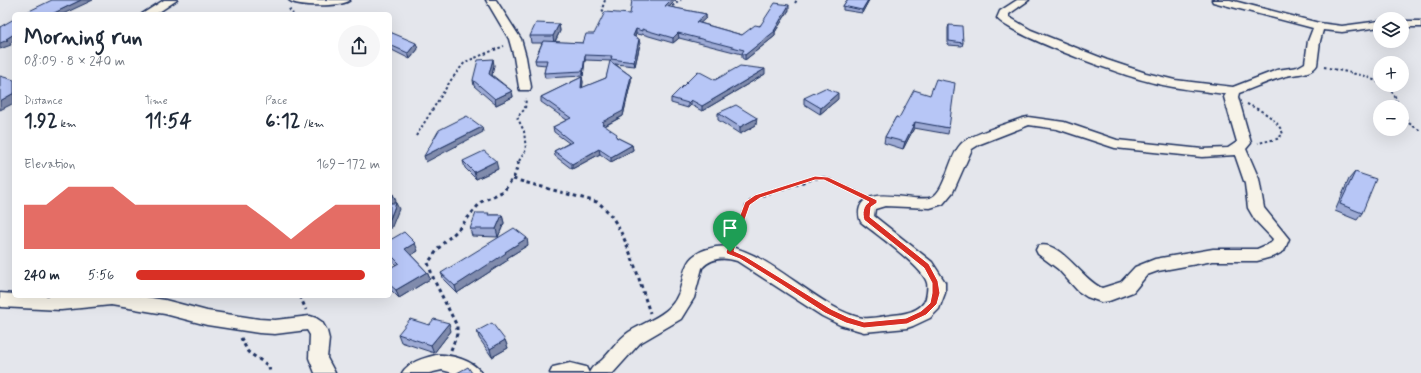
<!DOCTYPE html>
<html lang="en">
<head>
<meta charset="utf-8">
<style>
	:root { --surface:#fff; --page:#f6f6f7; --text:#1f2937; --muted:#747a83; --accent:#d93025 }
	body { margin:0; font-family:Mynerve,sans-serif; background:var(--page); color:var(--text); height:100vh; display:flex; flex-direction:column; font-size:15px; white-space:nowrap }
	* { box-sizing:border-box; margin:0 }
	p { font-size:13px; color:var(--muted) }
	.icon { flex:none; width:22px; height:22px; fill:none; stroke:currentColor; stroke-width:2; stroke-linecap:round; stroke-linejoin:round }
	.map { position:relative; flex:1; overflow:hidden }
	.details { position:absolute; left:12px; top:12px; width:380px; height:286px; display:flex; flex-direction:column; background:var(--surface); border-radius:6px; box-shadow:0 4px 16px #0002 }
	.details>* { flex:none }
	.controls { position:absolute; left:1373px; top:12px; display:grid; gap:8px }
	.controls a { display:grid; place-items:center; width:36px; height:36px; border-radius:50%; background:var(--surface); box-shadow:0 4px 16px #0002; font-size:20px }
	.pin { position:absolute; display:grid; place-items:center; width:34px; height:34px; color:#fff; margin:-41px -17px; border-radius:50% 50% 50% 0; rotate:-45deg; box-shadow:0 0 4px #0007 }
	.pin .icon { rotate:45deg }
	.round { display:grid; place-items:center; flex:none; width:42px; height:42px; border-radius:21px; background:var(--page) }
	.summary { display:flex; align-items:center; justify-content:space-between; height:68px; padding:0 12px }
	h1 { font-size:22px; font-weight:700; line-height:30px }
	.figures { display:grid; grid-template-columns:repeat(3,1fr); gap:6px; height:68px; padding:4px 12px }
	.figures div { display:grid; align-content:center }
	.figures b { font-size:20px; font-weight:700 }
	.figures small { font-size:11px; font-weight:400 }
	.figures p { font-size:11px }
	.chart { height:112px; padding:8px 12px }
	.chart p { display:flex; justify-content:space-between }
	.chart svg { width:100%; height:72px; margin-top:4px; fill:var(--accent); opacity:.7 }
	ul { padding:0 12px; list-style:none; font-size:13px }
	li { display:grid; grid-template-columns:64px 48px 1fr; align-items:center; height:30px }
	li i { height:10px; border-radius:5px; background:var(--accent) }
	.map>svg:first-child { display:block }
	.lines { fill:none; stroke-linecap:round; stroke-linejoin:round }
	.minor-casing { stroke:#1b2f5e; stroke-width:3 }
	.path-far1 { stroke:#1b2f5e; stroke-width:2; stroke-dasharray:2.5 2.5; stroke-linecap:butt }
	.path { stroke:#1b2f5e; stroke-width:3; stroke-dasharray:3.5 3.5; stroke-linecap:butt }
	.minor { fill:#f7f3e8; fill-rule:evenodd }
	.wall { fill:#9daad4; stroke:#1b2f5e }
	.shaded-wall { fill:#808bac; stroke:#1b2f5e }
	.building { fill:#b7c6f6; stroke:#1b2f5e }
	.route { fill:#d93025; stroke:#fff; fill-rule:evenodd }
</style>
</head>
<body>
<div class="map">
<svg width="1421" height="373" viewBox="0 0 1421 373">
	<rect width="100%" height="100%" fill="#e4e6ec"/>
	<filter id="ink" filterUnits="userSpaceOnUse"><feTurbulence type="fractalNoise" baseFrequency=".025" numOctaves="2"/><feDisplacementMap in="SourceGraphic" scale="8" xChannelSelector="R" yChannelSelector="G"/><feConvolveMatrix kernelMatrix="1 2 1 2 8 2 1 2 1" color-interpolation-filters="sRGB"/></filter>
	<g filter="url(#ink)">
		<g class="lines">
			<g class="minor-casing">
				<path id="minor" d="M164,0H177L156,14H142Z
					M289,0H350C344,7 295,7 289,0Z
					M486,0H496L521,39L526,57L531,87L530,90H520L519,87L514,57L509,39Z
					M1017,0H1029L1009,14V17L1031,30L1107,60L1146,73L1175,80L1233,87L1277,70L1298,67L1305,63L1308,41L1313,28L1213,2L1212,0H1230L1319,23L1342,26L1380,21V27L1342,32L1323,30L1320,41L1317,65C1310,76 1294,73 1283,77C1268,81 1254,88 1239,93L1238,97L1251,143L1246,149L1259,179L1264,208L1289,239L1284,251L1275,256L1257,261H1213L1158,271L1147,275L1133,292L1109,301L1101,302L1087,297L1078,291L1058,269L1038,254L1036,250L1038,246C1060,239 1082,280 1102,288L1121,282L1135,267L1155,259L1213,249H1257L1271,243L1273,239L1255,220L1248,208L1245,184L1235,155L1202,157L1115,148L1057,129L1029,125L980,144L972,149L953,192L943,204L930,208L885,206L875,209L874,216L932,262L945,282V293L939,309L930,318L913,326L907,328L864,332L840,325L822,316L737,261C724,257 712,257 702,268L694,298L681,319L640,343L613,373H589C590,371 591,369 592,368C594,365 599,363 602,360C611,352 618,339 629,332C641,324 661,317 670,307C692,284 671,255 716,247C758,239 818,311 863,318C873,319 884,316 893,315C905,314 922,311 926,298C927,293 928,287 927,283C924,268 875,233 861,222C859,217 858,213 860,207C869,184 916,204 932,197C946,190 949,156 961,144C971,134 1009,123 1023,118L1028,117L1064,122L1117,140L1202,149L1228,148L1237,142L1224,97L1226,94C1202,91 1177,89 1154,83C1129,78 1009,35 997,18L1000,11Z
					M1402,21H1421V27H1402Z
					M0,293L14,294V296H139L165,300L207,311L259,319L275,320L310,316L316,318L322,322L327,331L329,339L327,358L335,373H315L309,358L310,335L307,330L275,334L259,333L207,325L165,314L111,305L61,310L0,307Z
					M436,355C449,354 474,360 481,373H453L442,370L429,373H402C408,362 424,358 436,355Z
					M570,363L586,367L589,373H550L553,367Z"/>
			</g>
			<path class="path-far1" d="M605,0L602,9L606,16
				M795,3L797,0
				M289,9L293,14
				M668,9L681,0
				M1324,67L1365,76L1380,83
				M1384,85L1394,94L1399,107
				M1247,104C1262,111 1277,118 1283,134L1277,139L1258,143
				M1402,116L1410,124L1421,131
				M416,136L451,80L465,62L504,46
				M519,161L526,150L524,131L517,117L525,109L526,98"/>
			<path class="path" d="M513,179L597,202C625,220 639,282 650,313
				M734,241L747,204L757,197L815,178H825L860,194
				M300,296L306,310
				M241,338L248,352L269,366L270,373
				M451,350L457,334V326L434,280L428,263L441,245L457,231L481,202L504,191L515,175L519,160"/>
			<use href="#minor" class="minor"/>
		</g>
		<path class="wall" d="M676,0L669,7L706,14V18L700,23L742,35L789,10L775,32V36L745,60L742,58V54L679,38L673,43L642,34V35L636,34L635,37L640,44L635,66L615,64L631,76V81L623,116L605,126L618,138L632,145L633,150L611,162L600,154L572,169L555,156L554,151L569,143L554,132L553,127L567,120L541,102V97L582,77L583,82L582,88L606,78L611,61L585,60L583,76L545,78L544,73L546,65L536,64L535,60L542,43H531L530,36L559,24L560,31L555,42L583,43L594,34L630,14Z
			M847,0H869L862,13L843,10V6Z
			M949,25L963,43L962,46L948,45V28Z
			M390,32L418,49L410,59L390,49Z
			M494,65L492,75L512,91L513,97L496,105L474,86L473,80Z
			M765,74L702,111L691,105L688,108L671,103V98L715,80Z
			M804,98L838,99L820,114L804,104Z
			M718,113L756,125L740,134L718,120Z
			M896,117L949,128L948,134L914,128L903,149L884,143L885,137Z
			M463,161L498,169L476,179L465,168Z
			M1355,172L1362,213L1357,220L1335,211L1349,179Z
			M490,215H502L504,223L498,237L472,236L470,229Z
			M390,240L418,251L411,255L427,272L430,279L399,298L390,289V268L396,265L390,259Z
			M528,245L507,258L508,260L457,293L444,280L441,273Z
			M429,325L451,331L434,353L401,342L398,334Z
			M477,331L505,340L508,348L492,357L479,338Z"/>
		<path class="shaded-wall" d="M81,0H93L63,14H52Z
			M671,0H676L665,11V6Z
			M868,0H869L862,13V10Z
			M789,5V10L775,32V36L745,60V55L774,31Z
			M706,14V18L696,27V22Z
			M559,24L560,31L554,43L553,36Z
			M636,29V34L633,41V36Z
			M678,33L679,38L673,43V38Z
			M14,34V41L10,43L11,45L0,49V43Z
			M639,39L640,44L635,66L634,62Z
			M416,43L418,49L410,59L408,53Z
			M585,55V60L583,76V71Z
			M493,59L494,65L491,80L489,74Z
			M765,69V74L702,111V106Z
			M631,76V81L623,116L604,126L602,128V122Z
			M582,77L583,82L582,93L581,88Z
			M512,91L513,97L496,105L495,99Z
			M14,93V103L0,110V101Z
			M838,93V99L820,114L821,108Z
			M691,100V105L688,108V103Z
			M757,118L756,125L740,134V127Z
			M915,122L914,128L903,149L905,142Z
			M482,127L483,132L426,162L424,156Z
			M632,145L633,150L611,162V157Z
			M599,149L600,154L572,169V164Z
			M496,161L498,169L476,179L474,172Z
			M393,194L396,201L392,210L390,204V201Z
			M396,203L399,209L391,229L390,226V219Z
			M502,215L504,223L498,237L496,229Z
			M527,238L528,245L507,258L508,260L457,293L455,286L505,252Z
			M415,243L418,251L408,257L405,249Z
			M427,272L430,279L399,298L396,290Z
			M449,323L451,331L434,353L431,345Z
			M505,340L508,348L492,357L490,349Z"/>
		<path class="building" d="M52,0H81L52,14H23Z
			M632,0H671L665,6L706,14L696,22L742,35L755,25L760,26L775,3L789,5L774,31H775L745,55L742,53L744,50L678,33L673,38L642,29V31L636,29L633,36L639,39L634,62L611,59L612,56L585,55L583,71L544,73L547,60H535L543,41L583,43L586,34H594L605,12L630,14Z
			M847,0H868L862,10L843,6Z
			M14,19V34L6,39L8,40L0,43V27Z
			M536,23L559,24L553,36H530Z
			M949,25L962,26L963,43L949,41Z
			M390,32L416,43L408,53L390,45Z
			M493,59L489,74L512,91L495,99L473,80L478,60Z
			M610,61L631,76L623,111L602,122L604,123L602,124L617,134L616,137L632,145L611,157L599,149L572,164L554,151L572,142L553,127L571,118L541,97L582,77L581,88L606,78Z
			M740,66L765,69L702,106L691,100L688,103L671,98L698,71L715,80Z
			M0,76L14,80V93L0,101Z
			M936,79L955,83L949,128L915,122L905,142L885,137L896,117L899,118L914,90L930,95Z
			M825,88L838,93L821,108L804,98Z
			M736,105L757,118L740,127L718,113Z
			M467,116L482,127L424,156L439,130Z
			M484,151L496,161L474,172L463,161Z
			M1355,172L1376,179L1362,213L1340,204Z
			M390,194H393L390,201Z
			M390,203H396L390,219Z
			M476,213H489L488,215H502L496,229H470Z
			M514,228L527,238L505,252L506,253L455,286L441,273Z
			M404,232L415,243L405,249L427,272L396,290L390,285V268L399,263L390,254V240Z
			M410,319L429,325L434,319L449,323L431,345L398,334Z
			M492,323L505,340L490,349L477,331Z
			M468,367L472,373H457Z"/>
	</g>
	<path class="route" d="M815,176L828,177L877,200V203L871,207L870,217L929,264L938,281L940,293L937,304L926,315L907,324L864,328L846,323L825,313L782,285L740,259L727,254L726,252L745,202L755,195ZM815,180H824L869,202C863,206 862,213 864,220L924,268L932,283V293L930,303L921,311L906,318L864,322L848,317L831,309L745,256L734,251L750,205L760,198Z"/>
</svg>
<div class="controls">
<a><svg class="icon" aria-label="layers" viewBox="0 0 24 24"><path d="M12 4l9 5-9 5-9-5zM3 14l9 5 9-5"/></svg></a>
<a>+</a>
<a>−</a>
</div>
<div class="pin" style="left:730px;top:252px;background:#1e9e55"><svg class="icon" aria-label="arrive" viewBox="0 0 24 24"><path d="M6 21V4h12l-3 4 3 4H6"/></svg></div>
<section class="details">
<div class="summary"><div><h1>Morning run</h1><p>08:09 · 8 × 240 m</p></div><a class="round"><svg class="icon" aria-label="share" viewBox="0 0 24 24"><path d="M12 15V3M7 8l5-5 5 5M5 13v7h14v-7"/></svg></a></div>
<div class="figures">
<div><p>Distance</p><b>1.92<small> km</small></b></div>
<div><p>Time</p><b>11:54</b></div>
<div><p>Pace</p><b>6:12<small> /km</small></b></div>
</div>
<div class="chart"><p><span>Elevation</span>169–172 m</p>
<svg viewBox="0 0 160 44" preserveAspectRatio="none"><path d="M0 44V17L10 17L20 6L30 6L40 6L50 17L60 17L70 17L80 17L90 17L100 17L110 27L120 38L130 27L140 17L150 17L160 17V44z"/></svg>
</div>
<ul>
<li><b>240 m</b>5:56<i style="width:94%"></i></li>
</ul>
</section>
</div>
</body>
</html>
